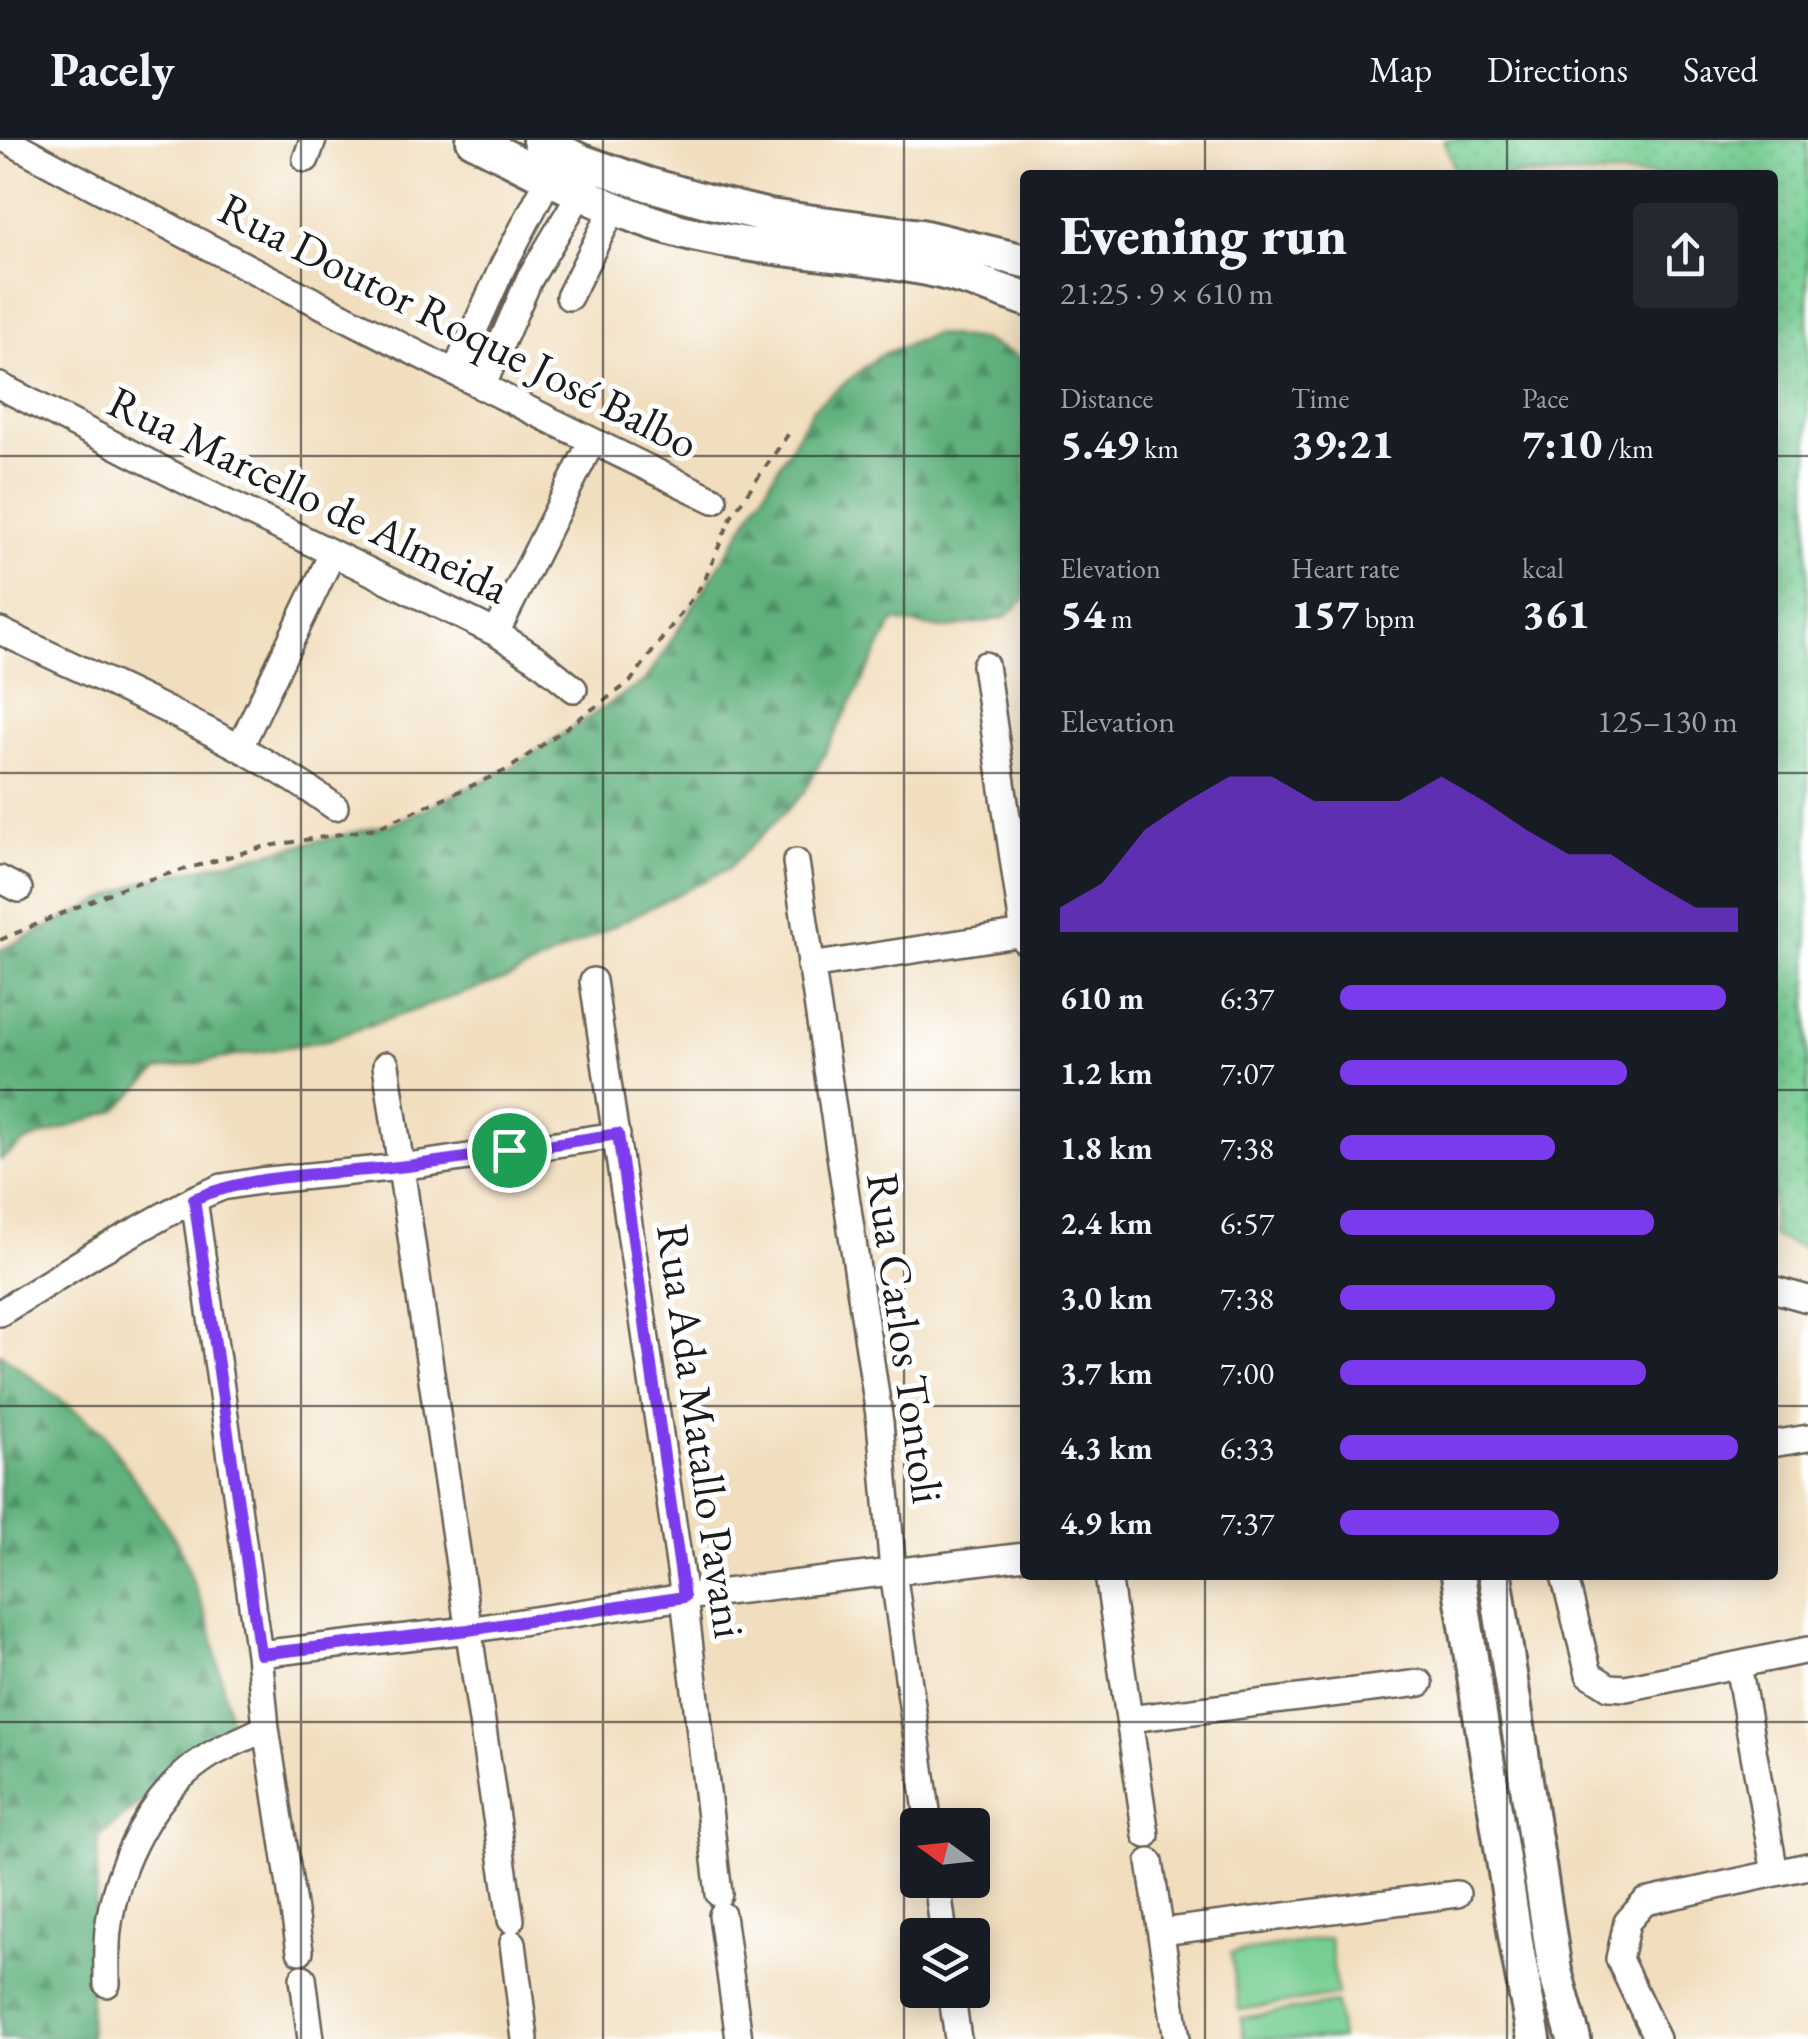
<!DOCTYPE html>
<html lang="en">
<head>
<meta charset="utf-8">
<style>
	:root { --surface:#171b24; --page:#242831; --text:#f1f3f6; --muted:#9ea1a6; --line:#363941; --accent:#7c3aed }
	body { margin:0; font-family:"EB Garamond",serif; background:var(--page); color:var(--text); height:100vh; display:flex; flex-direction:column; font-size:38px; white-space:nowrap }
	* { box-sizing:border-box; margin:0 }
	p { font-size:32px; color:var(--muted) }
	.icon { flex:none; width:55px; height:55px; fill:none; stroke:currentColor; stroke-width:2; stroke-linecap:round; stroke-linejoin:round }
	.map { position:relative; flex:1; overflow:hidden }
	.drawer { position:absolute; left:1020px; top:30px; width:758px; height:1410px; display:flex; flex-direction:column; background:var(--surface); border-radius:10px; box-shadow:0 5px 25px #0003 }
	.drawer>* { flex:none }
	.needle { width:65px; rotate:285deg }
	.controls { position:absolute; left:900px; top:1668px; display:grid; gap:20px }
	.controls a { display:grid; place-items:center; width:90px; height:90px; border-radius:10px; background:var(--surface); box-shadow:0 5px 25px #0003; font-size:50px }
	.pin { position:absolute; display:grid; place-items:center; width:85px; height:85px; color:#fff; margin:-42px; border:5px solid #fff; border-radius:50%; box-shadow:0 2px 10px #0007 }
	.round { display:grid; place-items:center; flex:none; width:105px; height:105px; border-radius:10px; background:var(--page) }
	.headline { display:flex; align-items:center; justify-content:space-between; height:170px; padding:0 40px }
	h1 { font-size:55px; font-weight:800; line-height:75px }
	.metrics { display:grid; grid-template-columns:repeat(3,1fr); gap:15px; height:170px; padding:10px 40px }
	.metrics div { display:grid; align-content:center }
	.metrics b { font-size:42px; font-weight:800 }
	.metrics small { font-size:28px; font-weight:400 }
	.metrics p { font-size:28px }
	.chart { height:280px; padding:20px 40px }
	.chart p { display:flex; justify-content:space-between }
	.chart svg { width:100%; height:180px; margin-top:10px; fill:var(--accent); opacity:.7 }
	ul { padding:0 40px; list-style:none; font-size:32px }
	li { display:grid; grid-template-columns:160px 120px 1fr; align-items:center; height:75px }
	li i { height:25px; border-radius:12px; background:var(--accent) }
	header { display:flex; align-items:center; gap:60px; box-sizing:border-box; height:140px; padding:0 50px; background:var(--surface); border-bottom:2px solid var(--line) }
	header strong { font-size:48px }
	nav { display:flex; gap:55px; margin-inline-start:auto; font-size:35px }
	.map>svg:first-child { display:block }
	.green { fill:url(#green-dots); stroke:#497558; stroke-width:2.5 }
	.forest { fill:url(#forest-firs); stroke:#3e664c; stroke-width:2.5 }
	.pitch { fill:#76ce93; stroke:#497558; stroke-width:2.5 }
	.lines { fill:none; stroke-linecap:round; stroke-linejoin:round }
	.minor-casing { stroke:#676055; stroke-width:30 }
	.major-casing { stroke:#676055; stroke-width:38 }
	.path { stroke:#676055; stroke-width:4; stroke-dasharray:8 8; stroke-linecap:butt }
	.minor { stroke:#fff; stroke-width:25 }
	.major { stroke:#fff; stroke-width:32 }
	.route-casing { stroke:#fff; stroke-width:20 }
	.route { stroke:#7c3aed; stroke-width:12 }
	.grid { fill:none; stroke:#1c1c1c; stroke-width:2.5; stroke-opacity:0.55 }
	.labels { text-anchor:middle; stroke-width:10; stroke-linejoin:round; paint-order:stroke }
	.street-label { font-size:45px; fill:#1c1c1c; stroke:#fff }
</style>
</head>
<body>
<header>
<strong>Pacely</strong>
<nav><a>Map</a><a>Directions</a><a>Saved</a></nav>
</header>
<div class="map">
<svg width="1808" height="1899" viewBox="0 0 1808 1899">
	<defs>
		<pattern id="green-dots" width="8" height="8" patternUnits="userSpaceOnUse" patternTransform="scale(2.5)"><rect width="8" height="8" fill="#76ce93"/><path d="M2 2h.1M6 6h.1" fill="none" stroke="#66b07e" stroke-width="1.8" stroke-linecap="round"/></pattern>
		<pattern id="forest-firs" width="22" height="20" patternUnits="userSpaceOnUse" patternTransform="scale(2.5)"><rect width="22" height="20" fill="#60b17d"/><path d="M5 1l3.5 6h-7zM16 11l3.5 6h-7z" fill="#4e8f66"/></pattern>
	</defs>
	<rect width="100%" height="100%" fill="#fff"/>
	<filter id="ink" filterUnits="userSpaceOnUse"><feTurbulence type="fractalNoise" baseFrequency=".01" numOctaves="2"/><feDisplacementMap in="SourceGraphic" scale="20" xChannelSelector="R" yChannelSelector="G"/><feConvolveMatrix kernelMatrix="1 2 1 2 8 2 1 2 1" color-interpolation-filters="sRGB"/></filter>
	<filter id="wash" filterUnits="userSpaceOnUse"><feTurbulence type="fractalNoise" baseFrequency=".0048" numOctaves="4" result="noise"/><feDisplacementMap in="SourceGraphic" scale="40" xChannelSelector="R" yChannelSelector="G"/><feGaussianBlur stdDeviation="2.25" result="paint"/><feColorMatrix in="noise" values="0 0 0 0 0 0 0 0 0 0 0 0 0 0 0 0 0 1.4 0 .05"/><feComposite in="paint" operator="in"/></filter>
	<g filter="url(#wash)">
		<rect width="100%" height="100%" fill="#f1debe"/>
		<path class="green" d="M1444,0H1808V1110L1772,1096V35H1457Z"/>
		<path class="forest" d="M934,194L983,200L1025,220V459L1004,478L944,489L894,481L804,653L728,729L511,837L327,900L158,930L117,970L25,1002L0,1020V810L141,742L394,683L509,629L646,540L732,406L813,268L880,215Z
			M0,1213L102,1291L178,1403L210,1486L232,1589L99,1696L89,1877L90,1899H0Z"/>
		<path class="pitch" d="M1329,1798L1337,1855L1239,1870L1231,1813Z
			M1336,1863L1341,1899H1244L1241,1878Z"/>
	</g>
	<g filter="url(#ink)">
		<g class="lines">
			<g class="minor-casing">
				<path id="minor" d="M7,0C240,126 476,245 714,360
					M306,19L313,0
					M569,157L614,67
					M455,232L503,126L549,38
					M0,246L193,345L496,493L537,519L574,549
					M482,247L529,140L581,52
					M0,491C113,546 232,594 335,667
					M496,493L592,301
					M985,525L1025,801
					M240,607L332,414
					M796,722L880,1282L893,1431L929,1685
					M0,739L19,749
					M810,826L1024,793
					M593,841L684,1457L719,1754
					M386,925L511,1780
					M194,1059L259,1514L266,1588L300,1811
					M1772,1149L1808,1159
					M0,1173L96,1113L194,1059L222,1047L259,1041L401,1027L617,995
					M1772,1304L1808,1298
					M1108,1435L1146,1695
					M1564,1435L1589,1534L1609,1547L1626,1548L1808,1510
					M259,1514L468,1490L684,1457L1025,1416
					M1738,1525L1775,1733
					M1129,1579L1420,1543
					M1150,1722L1177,1899
					M937,1742L944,1795
					M722,1775L739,1899
					M1161,1792L1457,1754
					M513,1803L525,1899
					M303,1838L311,1899
					M107,1844C107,1826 106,1807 108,1790C116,1724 153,1650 210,1615C228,1605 248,1597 266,1588
					M951,1850L958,1899
					M1657,1899L1619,1819L1627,1782L1645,1762L1808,1726"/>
			</g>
			<g class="major-casing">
				<path id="major" d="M473,0C545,36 618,77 697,95C769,111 843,113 916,127C953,133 990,146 1025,159
					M539,0L581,21L647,44L707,61L769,76L921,96L1025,121
					M1458,1435L1518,1814L1534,1899
					M1495,1435L1555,1831L1574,1899"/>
			</g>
			<path class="path" d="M0,800L126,746L263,707L377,688L509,629L630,542L704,442L732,375L789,293"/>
			<use href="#minor" class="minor"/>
			<use href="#major" class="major"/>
		</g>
	</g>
	<g class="lines" filter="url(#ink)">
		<g class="route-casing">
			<path id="route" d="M618,994L684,1457L468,1490L260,1514L194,1059C257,1032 331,1035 398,1027C471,1019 544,1005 618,994Z"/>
		</g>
		<use href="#route" class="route"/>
	</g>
	<path class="grid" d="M301,0V1899M603,0V1899M904,0V1899M1205,0V35M1507,0V35M0,316H1025M1772,316H1808M0,633H1025M1772,633H1808M0,950H1025M1772,950H1808M0,1266H1025M1772,1266H1808M1205,1435V1899M1507,1435V1899M0,1582H1808"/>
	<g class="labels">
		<g class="street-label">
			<text transform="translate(459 185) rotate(27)" y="16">Rua Doutor Roque José Balbo</text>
			<text transform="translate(309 354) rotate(26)" y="16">Rua Marcello de Almeida</text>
			<text transform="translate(906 1198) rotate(82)" y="16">Rua Carlos Tontoli</text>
			<text transform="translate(702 1291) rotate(82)" y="16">Rua Ada Matallo Pavani</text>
		</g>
	</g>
</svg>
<div class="controls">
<a><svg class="needle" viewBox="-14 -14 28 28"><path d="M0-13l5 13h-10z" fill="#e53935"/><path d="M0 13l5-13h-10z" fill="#9ea1a6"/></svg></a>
<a><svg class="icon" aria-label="layers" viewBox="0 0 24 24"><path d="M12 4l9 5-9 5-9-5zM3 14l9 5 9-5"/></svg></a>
</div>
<div class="pin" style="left:509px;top:1010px;background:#1e9e55"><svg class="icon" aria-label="arrive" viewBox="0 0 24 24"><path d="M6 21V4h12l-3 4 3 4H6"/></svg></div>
<section class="drawer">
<div class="headline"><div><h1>Evening run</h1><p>21:25 · 9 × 610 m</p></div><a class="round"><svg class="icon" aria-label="share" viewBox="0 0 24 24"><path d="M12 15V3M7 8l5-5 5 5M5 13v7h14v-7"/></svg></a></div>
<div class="metrics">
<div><p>Distance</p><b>5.49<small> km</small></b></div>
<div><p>Time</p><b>39:21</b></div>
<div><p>Pace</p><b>7:10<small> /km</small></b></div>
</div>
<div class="metrics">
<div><p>Elevation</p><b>54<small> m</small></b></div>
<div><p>Heart rate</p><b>157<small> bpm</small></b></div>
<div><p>kcal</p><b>361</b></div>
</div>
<div class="chart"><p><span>Elevation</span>125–130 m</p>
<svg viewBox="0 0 160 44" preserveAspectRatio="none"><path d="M0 44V38L10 32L20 19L30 12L40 6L50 6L60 12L70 12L80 12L90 6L100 12L110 19L120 25L130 25L140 32L150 38L160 38V44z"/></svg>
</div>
<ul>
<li><b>610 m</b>6:37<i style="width:97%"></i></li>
<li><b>1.2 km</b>7:07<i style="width:72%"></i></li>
<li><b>1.8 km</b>7:38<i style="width:54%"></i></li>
<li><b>2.4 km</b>6:57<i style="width:79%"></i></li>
<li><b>3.0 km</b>7:38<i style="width:54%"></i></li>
<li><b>3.7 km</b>7:00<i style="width:77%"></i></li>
<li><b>4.3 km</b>6:33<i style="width:100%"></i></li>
<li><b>4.9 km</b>7:37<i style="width:55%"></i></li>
</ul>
</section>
</div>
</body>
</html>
